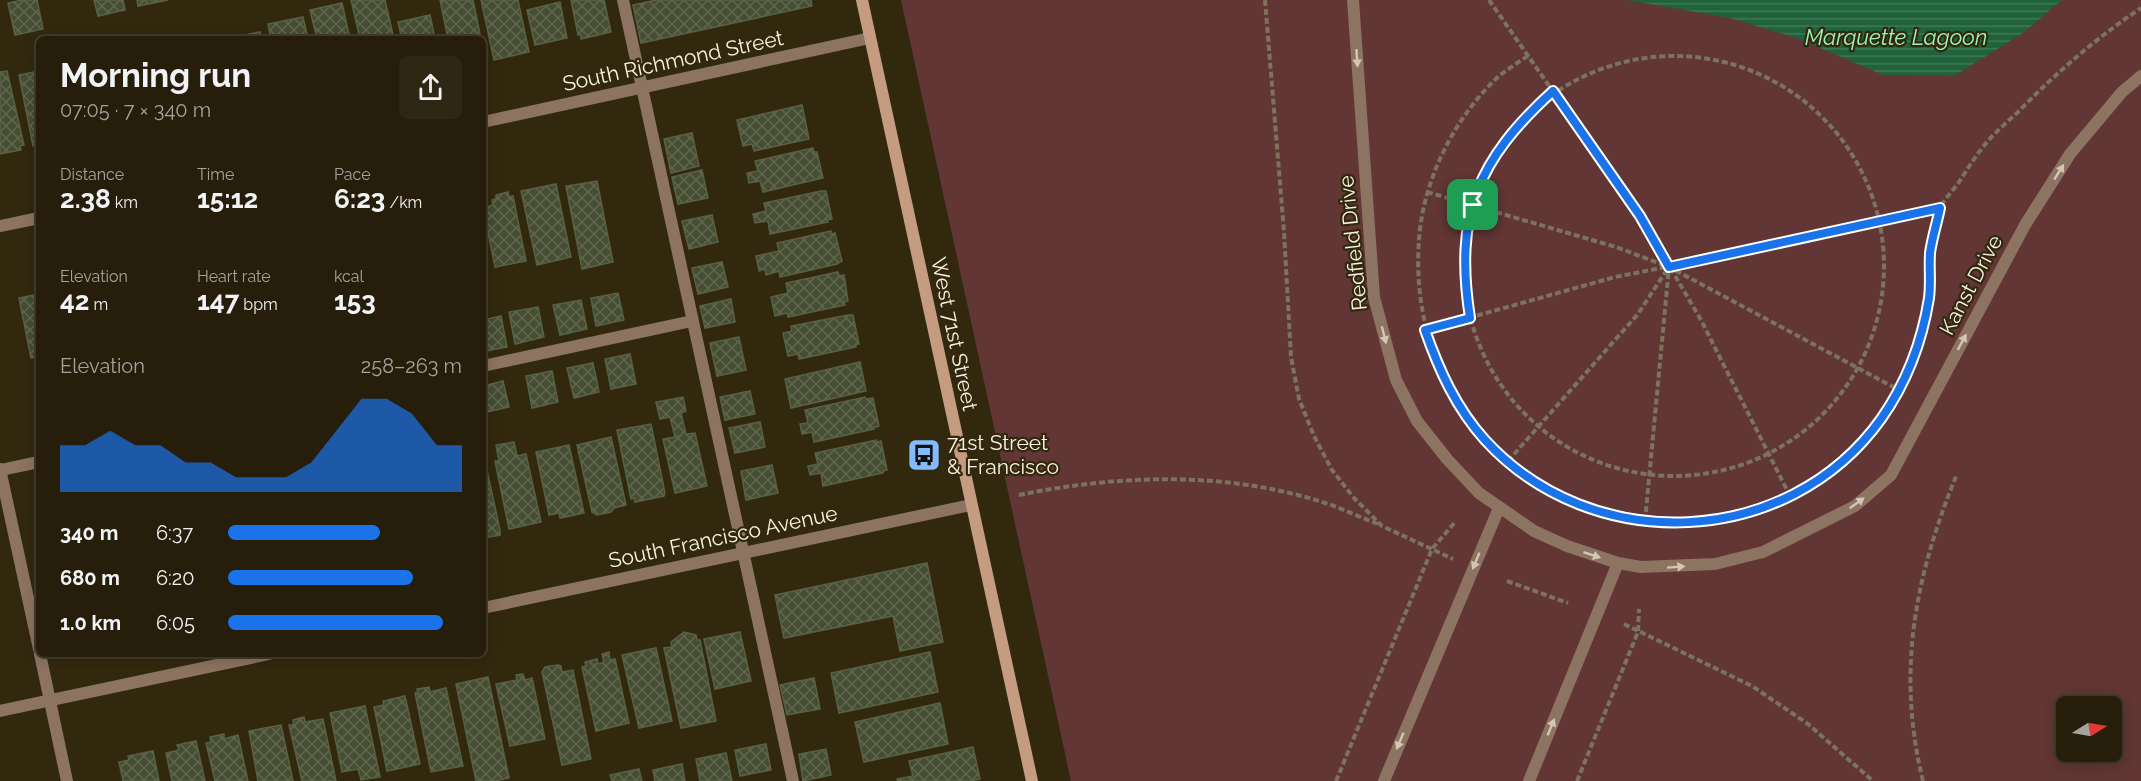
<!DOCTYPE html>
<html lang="en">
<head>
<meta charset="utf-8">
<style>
	:root { --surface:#261e0a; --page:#2e2713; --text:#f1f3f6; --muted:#a4a29c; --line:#423c2b; --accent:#1a73e8 }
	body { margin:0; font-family:Raleway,sans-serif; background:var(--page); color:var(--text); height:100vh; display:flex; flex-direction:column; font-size:22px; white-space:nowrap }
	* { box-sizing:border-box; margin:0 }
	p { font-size:20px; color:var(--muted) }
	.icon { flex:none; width:33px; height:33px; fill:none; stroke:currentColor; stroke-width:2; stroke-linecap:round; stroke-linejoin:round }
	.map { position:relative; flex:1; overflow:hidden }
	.side { position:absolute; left:36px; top:36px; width:450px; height:621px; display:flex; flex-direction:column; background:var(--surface); border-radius:9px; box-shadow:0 3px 15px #0003,0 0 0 2px var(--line) }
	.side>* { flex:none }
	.needle { width:39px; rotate:79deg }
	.tools { position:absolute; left:2056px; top:696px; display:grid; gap:12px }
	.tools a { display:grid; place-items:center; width:66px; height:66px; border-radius:9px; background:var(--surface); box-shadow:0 3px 15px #0003,0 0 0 2px var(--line); font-size:30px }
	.pin { position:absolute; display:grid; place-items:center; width:51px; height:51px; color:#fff; margin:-26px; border-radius:12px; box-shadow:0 3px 9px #0006 }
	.round { display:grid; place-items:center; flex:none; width:63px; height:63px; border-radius:9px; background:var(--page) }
	.head { display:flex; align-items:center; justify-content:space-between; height:102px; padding:0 24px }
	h1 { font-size:33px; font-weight:700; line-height:45px }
	.stats { display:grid; grid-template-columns:repeat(3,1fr); gap:9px; height:102px; padding:6px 24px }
	.stats div { display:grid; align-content:center }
	.stats b { font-size:26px; font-weight:700 }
	.stats small { font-size:16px; font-weight:400 }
	.stats p { font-size:16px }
	.chart { height:168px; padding:12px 24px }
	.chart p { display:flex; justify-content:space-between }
	.chart svg { width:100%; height:108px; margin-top:6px; fill:var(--accent); opacity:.7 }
	ul { padding:0 24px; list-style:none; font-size:20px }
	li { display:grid; grid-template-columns:96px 72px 1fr; align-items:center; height:45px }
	li i { height:15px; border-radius:8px; background:var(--accent) }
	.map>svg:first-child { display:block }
	.park { fill:#613634; fill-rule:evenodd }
	.water { fill:url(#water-rules) }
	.building { fill:url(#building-cross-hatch); stroke:#596145; stroke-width:1.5 }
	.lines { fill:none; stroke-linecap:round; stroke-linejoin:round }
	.path { stroke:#7b735d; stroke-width:4; stroke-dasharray:6 3; stroke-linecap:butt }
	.lane { stroke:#8d7361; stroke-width:12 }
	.street { stroke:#8d7361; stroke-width:12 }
	.secondary { stroke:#c59c80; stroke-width:12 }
	.oneway { fill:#d3c6b5 }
	.route-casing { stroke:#fff; stroke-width:12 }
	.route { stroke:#1a73e8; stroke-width:8 }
	.labels { text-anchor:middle; stroke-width:4.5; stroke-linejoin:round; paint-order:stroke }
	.street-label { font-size:21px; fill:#f8f2e2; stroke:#32280e }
	.poi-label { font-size:21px; fill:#f8f2e2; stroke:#32280e; text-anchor:start }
	.water-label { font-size:22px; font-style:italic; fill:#9af7ba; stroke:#32280e }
</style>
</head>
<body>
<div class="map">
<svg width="2141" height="781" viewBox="0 0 2141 781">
	<defs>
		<pattern id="water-rules" width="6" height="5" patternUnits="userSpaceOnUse" patternTransform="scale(1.5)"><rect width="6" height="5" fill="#1f623b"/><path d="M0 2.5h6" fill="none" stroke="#407957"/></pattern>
		<pattern id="building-cross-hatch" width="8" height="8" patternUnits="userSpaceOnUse" patternTransform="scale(1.5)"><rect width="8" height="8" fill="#454d32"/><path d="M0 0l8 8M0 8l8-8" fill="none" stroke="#61674f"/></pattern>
	</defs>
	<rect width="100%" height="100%" fill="#32280e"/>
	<path class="park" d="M901,0H2141V781H1071ZM2067,706H2112V752H2067Z"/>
	<path class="water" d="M1627,0H2062L2023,33L1954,76L1883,75L1799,39L1730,18Z"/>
	<path class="building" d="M22,0H37L43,29L15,35L8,3Z
		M94,0H123L125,10L98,16Z
		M137,0H168L138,6Z
		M351,0H385L394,39H360Z
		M440,0H473L481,39H448Z
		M481,0H518L529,52L494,60Z
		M571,0H604L611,32L581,39V35H578Z
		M656,0H811L812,6L641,43L633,5Z
		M560,2L567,38L535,45L527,10Z
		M342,3L350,39H317L310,10Z
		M430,15L435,39H402L398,22Z
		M303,17L308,39H271L268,24Z
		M260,32L261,39H245L244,35Z
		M7,71L24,145L20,146L21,150L0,154V72Z
		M39,71V145L33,146L19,75Z
		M802,105L809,139L754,151L752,144L743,146L737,120Z
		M692,133L699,166L671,173L664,139Z
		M813,148L814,152H817L823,178L763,192L760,181L749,183L747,173L758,171L755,161Z
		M702,170L708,198L678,204L672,177Z
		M597,181L613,262L582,269L566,186Z
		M556,184L571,257L537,265L521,191Z
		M821,191H826L832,219L827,220L828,222L770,234L768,221L755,223L753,214L766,211L764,203Z
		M508,192L509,197L513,196L526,261L495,267L483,208L493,205L492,200L496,199V195Z
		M712,215L718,242L689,249L682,221Z
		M831,231V234L835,233L842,261L837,264L780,277L779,271L766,275L765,269L759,271L756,256L779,251L777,243Z
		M722,262L728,287L698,294L692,268Z
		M838,272L839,276L844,275L848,301L844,302L845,305L788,317L787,313L775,316L771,297L788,293L786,283Z
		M618,293L624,320L596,326L591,298Z
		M39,294V357L31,358L19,298Z
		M731,299L735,322L705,328L700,306Z
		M581,300L587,329L560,335L553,305Z
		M538,307L544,337L515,344L509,312Z
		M848,315H853L859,344H856V347L799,359L798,354L788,356L783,333L792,331L791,326Z
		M501,316L507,347L486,351L483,335V320Z
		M739,337L746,370L717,376L710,343Z
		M630,354L636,384L611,389L605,359Z
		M860,362L866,391L791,408L785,379Z
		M593,363L599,392L574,398L567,368Z
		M552,371L558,402L532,408L526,376Z
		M503,381L509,407L483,413V386Z
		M750,391L755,414L725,420L720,397Z
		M683,397L686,411L681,413L686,434L695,433L707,486L675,493L663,439L675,437L670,417L660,419L656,402Z
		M865,397L866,399L873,398L879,426L873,428L874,429L814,442L812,432L802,434L800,424L808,423L805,410Z
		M760,422L765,447L735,453L729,428Z
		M651,424L665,493L664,496L635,502L634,498L631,499L617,430Z
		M611,437L626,505L614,508L611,512L597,515L592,512L577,445Z
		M876,440L877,442L881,441L887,470L883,471V473L823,486L821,473L810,475L808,466L818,464L815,453Z
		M514,442L517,456L526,454L541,522L509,529L495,461H499L496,445Z
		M569,445L584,513L560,518L559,513L549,515L536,452Z
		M483,461H485L500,530V535L483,538Z
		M772,465L778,493L746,500L741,471Z
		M927,563L943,642L900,651L893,616L784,638L775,595Z
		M684,632L696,635L697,640H700L716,721L681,728L664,648L672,647L671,642Z
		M740,632L751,681L715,689L704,639Z
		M656,648L672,721L639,728L622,655Z
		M609,652L610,660L615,659L629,723L596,731L582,667L586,666L585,662L597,659L598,664L604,662L602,654Z
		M930,652L938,692L839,713L831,673Z
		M558,665L561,666L562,672L573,670L591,759L562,765L542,672L545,667Z
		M523,674L525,680L532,678L545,739L510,746L496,684L517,680L516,675Z
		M488,677L509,778L495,781H476L456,684Z
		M814,678L820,709L787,715L780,685Z
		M429,687L430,692L446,688L463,766L431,772L415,693H418L417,689Z
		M405,696L420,764L387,771L374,707L384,705L383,701Z
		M940,703L948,744L864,762L855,722Z
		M365,706L380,777L361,780L358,769L342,772L330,713Z
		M304,717L305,722L323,719L336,781H302L289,725H294L293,720Z
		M281,725L293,781H258L249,731Z
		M224,734V739L238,735L248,781H215L206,743L211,742L210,737Z
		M196,741L205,781H172L166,753L179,750L177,745Z
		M766,744L771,770L740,776L735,750Z
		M973,747L980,779L970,781H898L897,779L913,776L909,761Z
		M826,749L831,775L803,781L799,754Z
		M153,751L159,781H123L119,762L129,760L128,756Z
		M726,753L732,781H700L696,759Z
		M682,764L685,781H655L653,770Z
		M639,769L642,781H612L610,775Z"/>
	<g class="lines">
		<path class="path" d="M1265,0L1284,232L1291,357L1299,399L1314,436L1332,470L1354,498L1382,526L1453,559
			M1489,0L1640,216L1701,320L1790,496
			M1464 266a210 210 0 1 1 420 0a210 210 0 1 1-420 0Z
			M1528,56C1518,62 1508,69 1499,76C1457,115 1427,172 1420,229C1397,436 1595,583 1786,498C1864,462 1922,379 1929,294C1932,266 1929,237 1939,210C1943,200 1953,191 1959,182C1967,170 1974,158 1983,147C1993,134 2006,123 2018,112C2057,72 2095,39 2141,8
			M1427,192L1616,247L1669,267L1899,390
			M1425,330L1615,277L1733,254L1940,208
			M1508,461L1638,314L1668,268
			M1019,495C1117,475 1222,471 1319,501C1339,507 1359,517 1378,524
			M1645,521L1669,267
			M1507,581L1568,603
			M1624,624L1752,686L1808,724L1873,781
			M1336,781L1432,549L1456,521
			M1577,781L1638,632L1639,609
			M1923,781C1896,672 1915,576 1957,474"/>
		<path class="lane" d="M623,0L793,781
			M1353,0L1374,297L1396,380L1417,421L1447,459L1479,493L1534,531L1567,546L1618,563L1641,567L1715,564L1763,552L1855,506L1891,475L2025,225L2070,154L2122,92L2141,76
			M483,366L692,321
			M0,470L39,462
			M1384,781L1499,508
			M1529,781L1618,563"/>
		<path class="street" d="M483,122L870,38
			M0,226L39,218
			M0,469L39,649
			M483,608L971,505
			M40,654L67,781
			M0,711L269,654"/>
		<path class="secondary" d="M862,0L1032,781"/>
	</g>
	<defs><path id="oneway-solid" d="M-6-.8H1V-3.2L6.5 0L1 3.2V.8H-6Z" transform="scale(1.5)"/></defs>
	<g class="oneway">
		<use href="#oneway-solid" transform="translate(1357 58) rotate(86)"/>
		<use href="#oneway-solid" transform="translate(2059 172) rotate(-58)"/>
		<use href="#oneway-solid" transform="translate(1384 335) rotate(76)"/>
		<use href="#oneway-solid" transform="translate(1962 342) rotate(-62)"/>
		<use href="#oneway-solid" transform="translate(1857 503) rotate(-36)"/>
		<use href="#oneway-solid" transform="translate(1592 555) rotate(18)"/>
		<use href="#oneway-solid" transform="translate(1476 561) rotate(113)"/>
		<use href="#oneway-solid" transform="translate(1676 567) rotate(-4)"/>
		<use href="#oneway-solid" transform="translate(1551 727) rotate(-68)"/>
		<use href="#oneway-solid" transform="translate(1400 741) rotate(113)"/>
	</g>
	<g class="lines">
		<g class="route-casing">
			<path id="route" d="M1553,91L1640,216L1669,267L1940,208C1937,223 1932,238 1930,253C1929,268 1931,283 1929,298C1922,342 1907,382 1881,419C1788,549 1592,557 1485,440C1456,408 1439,370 1425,330L1470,318C1454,215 1477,160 1553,91Z"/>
		</g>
		<use href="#route" class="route"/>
	</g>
	<defs>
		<g id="bus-square" transform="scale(1.725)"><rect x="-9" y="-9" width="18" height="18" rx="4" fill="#84bcfb" stroke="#32280e"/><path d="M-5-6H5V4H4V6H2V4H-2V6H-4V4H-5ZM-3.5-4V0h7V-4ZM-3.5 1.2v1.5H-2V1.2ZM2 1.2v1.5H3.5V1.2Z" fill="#111"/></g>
	</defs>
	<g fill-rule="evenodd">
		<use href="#bus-square" x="924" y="455"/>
	</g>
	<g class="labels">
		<g class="street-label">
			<text transform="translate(673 61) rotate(-12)" y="7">South Richmond Street</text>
			<text transform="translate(1353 243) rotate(-96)" y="7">Redfield Drive</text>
			<text transform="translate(1971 285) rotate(-62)" y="7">Kanst Drive</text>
			<text transform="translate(954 334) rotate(78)" y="7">West 71st Street</text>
			<text transform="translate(723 537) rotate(-12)" y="7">South Francisco Avenue</text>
		</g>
		<g class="poi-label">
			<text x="947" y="450">71st Street<tspan x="947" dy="24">&amp; Francisco</tspan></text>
		</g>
		<g class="water-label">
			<text x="1896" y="45">Marquette Lagoon</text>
		</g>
	</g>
</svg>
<div class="tools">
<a><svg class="needle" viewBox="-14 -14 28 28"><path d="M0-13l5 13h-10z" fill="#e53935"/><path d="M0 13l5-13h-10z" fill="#a4a29c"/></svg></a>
</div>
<div class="pin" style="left:1473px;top:205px;background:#1e9e55"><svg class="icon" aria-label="arrive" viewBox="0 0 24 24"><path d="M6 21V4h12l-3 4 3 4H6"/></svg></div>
<section class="side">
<div class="head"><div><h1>Morning run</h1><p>07:05 · 7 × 340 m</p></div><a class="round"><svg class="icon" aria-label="share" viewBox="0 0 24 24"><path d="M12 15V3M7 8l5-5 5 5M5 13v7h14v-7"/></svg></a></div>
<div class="stats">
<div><p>Distance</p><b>2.38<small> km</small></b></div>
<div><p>Time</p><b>15:12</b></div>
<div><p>Pace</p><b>6:23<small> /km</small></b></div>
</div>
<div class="stats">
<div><p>Elevation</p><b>42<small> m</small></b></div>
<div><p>Heart rate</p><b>147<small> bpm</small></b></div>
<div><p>kcal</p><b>153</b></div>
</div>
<div class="chart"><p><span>Elevation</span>258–263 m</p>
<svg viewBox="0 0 160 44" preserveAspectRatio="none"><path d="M0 44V25L10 25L20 19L30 25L40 25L50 32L60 32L70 38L80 38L90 38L100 32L110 19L120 6L130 6L140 12L150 25L160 25V44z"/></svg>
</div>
<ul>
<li><b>340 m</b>6:37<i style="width:65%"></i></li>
<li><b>680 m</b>6:20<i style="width:79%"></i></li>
<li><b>1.0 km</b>6:05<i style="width:92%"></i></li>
</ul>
</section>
</div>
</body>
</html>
